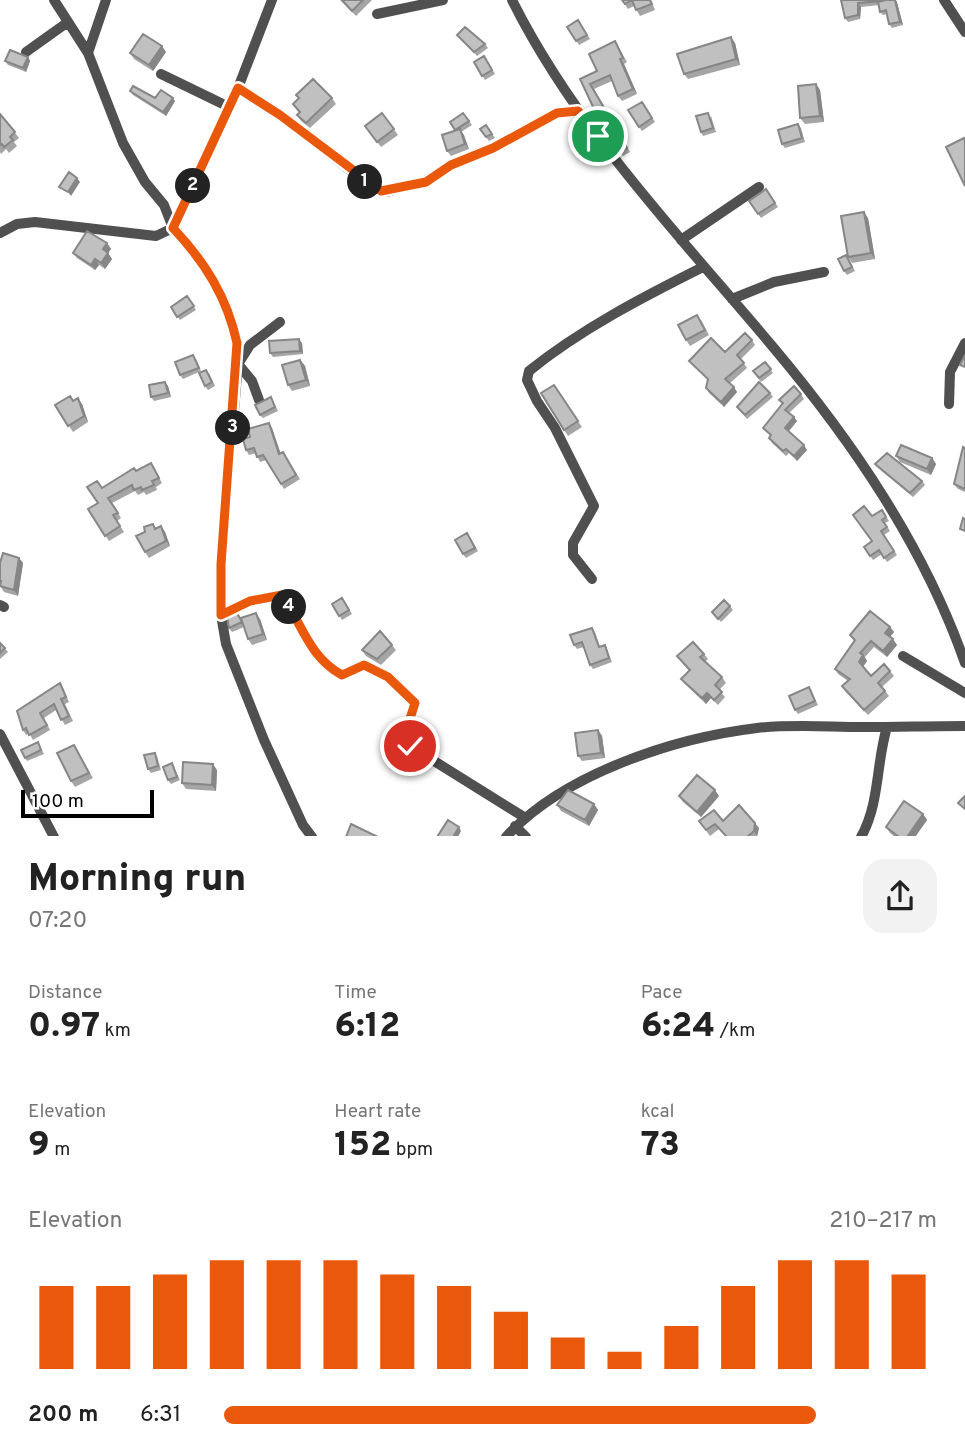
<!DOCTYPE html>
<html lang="en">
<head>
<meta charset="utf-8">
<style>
	:root { --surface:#fff; --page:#f2f2f2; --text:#222; --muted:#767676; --accent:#ea580c }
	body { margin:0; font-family:Overpass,sans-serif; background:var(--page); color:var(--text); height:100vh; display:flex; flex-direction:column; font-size:26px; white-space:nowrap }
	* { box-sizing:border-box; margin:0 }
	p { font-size:23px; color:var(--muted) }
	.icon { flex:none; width:38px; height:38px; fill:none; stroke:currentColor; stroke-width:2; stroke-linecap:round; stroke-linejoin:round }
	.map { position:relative; height:836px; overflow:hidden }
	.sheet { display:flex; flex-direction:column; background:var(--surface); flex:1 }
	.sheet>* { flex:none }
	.scale { position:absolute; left:21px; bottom:18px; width:133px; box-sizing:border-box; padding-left:7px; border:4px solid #000; border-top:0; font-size:19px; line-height:24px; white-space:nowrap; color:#000; -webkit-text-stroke:5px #fff; paint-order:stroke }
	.pin { position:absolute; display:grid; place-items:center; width:60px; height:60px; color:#fff; margin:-30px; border:4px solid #fff; border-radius:50%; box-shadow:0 2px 7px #0007 }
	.km { position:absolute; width:35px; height:35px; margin:-18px; border-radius:50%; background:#222; color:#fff; font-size:19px; line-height:35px; text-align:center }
	.round { display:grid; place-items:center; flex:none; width:74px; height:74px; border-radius:21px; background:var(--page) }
	.headline { display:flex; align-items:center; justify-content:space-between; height:119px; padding:0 28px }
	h1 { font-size:38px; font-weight:800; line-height:52px }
	.figures { display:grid; grid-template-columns:repeat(3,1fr); gap:10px; height:119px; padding:7px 28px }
	.figures div { display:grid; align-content:center }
	.figures b { font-size:35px; font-weight:800 }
	.figures small { font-size:19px; font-weight:400 }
	.figures p { font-size:19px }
	.chart { height:196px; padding:14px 28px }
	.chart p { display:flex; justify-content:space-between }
	.chart svg { width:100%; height:126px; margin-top:7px; stroke:var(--accent); stroke-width:6 }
	ul { padding:0 28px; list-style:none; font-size:23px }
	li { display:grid; grid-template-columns:112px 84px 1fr; align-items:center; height:52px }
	li i { height:18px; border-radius:9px; background:var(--accent) }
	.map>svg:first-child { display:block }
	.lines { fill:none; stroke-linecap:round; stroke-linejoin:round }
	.minor { stroke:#505050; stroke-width:10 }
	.wall { fill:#a5a5a5 }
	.shaded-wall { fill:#868686 }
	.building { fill:#c0c0c0; stroke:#868686; stroke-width:2 }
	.route-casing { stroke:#fff; stroke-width:14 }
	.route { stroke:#ea580c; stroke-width:9 }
</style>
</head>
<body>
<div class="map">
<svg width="965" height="837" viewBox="0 0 965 837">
	<rect width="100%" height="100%" fill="#fff"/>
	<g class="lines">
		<path class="minor" d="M54,0L88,53
			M106,0L88,53L123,143L145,182L164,205L173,228L199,256L217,286L231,316L237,343L238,364L221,564V615L226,644L264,740L303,825L312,837
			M512,0C577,130 680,236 773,347C852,441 924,546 965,663
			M944,0L965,32
			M377,14L443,0
			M26,52L68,22
			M161,74L229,107
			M238,88L280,115L360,178L387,192L426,182L451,165L493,148L557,113L578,111
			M0,233L17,224L35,222L156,236L173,228L238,88L272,0
			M681,240L759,187
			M732,299L774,282L824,272
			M259,400L252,381L238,364L250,345L280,322
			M949,404L950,372L965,343
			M592,579L573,555V543L594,506L555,428L537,401L527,380L529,371C581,329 643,297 703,267
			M0,605L4,607
			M221,615L250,601L282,595C302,624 309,656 342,675L364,665L388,677L415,703L408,725L410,746L524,817
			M903,656L965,693
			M0,734L54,837
			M515,826L526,837
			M506,837C563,774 674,738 757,728C792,724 828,727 863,727C897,727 931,726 965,726
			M861,837C880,803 876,763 887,727"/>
	</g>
	<path class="wall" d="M340,0H372L356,16Z
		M622,0H651L655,10L640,16L634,6L628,9Z
		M841,0H896L903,25L892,28L889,24L887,14L883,15L880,12L879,5L861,7L860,19L848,22L845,18Z
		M578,20L590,39L579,45L567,27Z
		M457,35L485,44L488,48L477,56Z
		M735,43L740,65L688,79L684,74Z
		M618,46L627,62L624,64L637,94L622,101L618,96L612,81L594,89L607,111L598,116L580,79L597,71Z
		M166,52L153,71L134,59L130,53Z
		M484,56L495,74L485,80L474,62Z
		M28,57L30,61L26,72L8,65L5,61Z
		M816,84L820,90L824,122L805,124L800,118Z
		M130,91L155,98L175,101L166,116L133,95Z
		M296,95L332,98L336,104L310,128L301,121L297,115L299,113L293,104L299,99Z
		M642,102L655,122L642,131L628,110Z
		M382,113L398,135L381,147L365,126Z
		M463,113L472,125L461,132L469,149L451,156L447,151Z
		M0,114L19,138L14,142L17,146L9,153L6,149L1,154L0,152Z
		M711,116L716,132L703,136L701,132Z
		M798,124L801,128L805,142L785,148L782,144Z
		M486,125L495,138L489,141L480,129Z
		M621,135L630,152L623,156L620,152Z
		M766,189L778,207L761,218L749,201Z
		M868,218L875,259L852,263L848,257Z
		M107,243L111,249L108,253L112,259L105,269L99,265L95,270L77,258L73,253Z
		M849,259L855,271L847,275L844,271Z
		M187,296L196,310L180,320L171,307Z
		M701,320L709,335L690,346L686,340Z
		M752,340L755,345L741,359L747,368L730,383L737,392L724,407L709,393L706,388L708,380L689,361L725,352Z
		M302,343L303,354L273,357L270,353Z
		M196,359L201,371L183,379L180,375Z
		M300,360L305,366L310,386L292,391L288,385Z
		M765,362L773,373L761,382L753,371Z
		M209,373L215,386L208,390L205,386Z
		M165,382L168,386L171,397L154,401L151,397Z
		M554,385L582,427L568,436L564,430Z
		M770,393L773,397L747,419L737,407Z
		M801,394L804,399L789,413L797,421L789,431L807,450L797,461L789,453L786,456L772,443L769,438L771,436L763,428L782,404L779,400Z
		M271,397L278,411L263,418L260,415Z
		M73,401L82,404L88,422L73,432L55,405Z
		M269,423L272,428L281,454L286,457L300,479L284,489L266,460L260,462L256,453L249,455L246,450L250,437Z
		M965,448V492L958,489L954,484Z
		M896,456L932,458L936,464L931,475L900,462Z
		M151,463L162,483L156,487L157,490L146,495L144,492L138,495L135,491L112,503L121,518L117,521L124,532L109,541L88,509L98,503L102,488L134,468L136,471Z
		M875,464L922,481L925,485L913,497L878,468Z
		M882,510L889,521L885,523L890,531L884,535L897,555L887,562L882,554L873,560L864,547L872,541V516Z
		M153,524L156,528L161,526L165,532L170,546L149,558L145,552Z
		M470,537L478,551L466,558L463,554Z
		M19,558L23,563L18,596L4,592L0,586V563Z
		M342,598L352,614L342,620L332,604Z
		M730,606L733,610L721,622L712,612Z
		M239,615L241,619H260L267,640L252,645L248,639L244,627L232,632L229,628Z
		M890,627L894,632L890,637L897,645L887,657L874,647L865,657L867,661L863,667L871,676L890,671L894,676L882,687L889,696L868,715L846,692L842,686L848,681L838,674L835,669L854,641L850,635Z
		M592,628L595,632L600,647L605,645L607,649L612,662L593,669L590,665L584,647L577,649L574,645Z
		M0,643L8,652L0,659Z
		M392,645L396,650L381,665L366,656L362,650Z
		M704,654L708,659L705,662L722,677L726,683L719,690L725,697L718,705L711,698L706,704L685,684L681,679L689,671L677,656Z
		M809,687L818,705L798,714L795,710Z
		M63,688L69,702L65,704L73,721L65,725L56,710L44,718L50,730L33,740L29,733L26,735L23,730Z
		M598,730L602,736L605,758L582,761L578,756Z
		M38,742L44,754L27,761L25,758Z
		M74,745L93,778L75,787L71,781Z
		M157,756L161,770L151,773L148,769Z
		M174,767L180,780L171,784L168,780Z
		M217,770L216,791L186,789L182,783Z
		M679,796H719L701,817L683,802Z
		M594,804L598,810L589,826L561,811L557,805Z
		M923,814L927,820L915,837H895L890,833L886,827Z
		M699,821H723L759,828L757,837H726L719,829L710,836Z"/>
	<path class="shaded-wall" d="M895,0L897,2L903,25L900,22Z
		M858,3L861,7L860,19L858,15Z
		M731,37L735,43L740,65L736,59Z
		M162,46L166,52L153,71L149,65Z
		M28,57L30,61L26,72L23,68Z
		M620,59L624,64L637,94L633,89Z
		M816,84L820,90L824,122L820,116Z
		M173,98L175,101L166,116L163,112Z
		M460,129L464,135L469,149L465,144Z
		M77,178L80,182L71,196L68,192Z
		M864,212L868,218L875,259L871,253Z
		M107,243L111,249L108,253L112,259L105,269L101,263L103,249Z
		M95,259L99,265L95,270L91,265Z
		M299,339L302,343L303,354L300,351Z
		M300,360L305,366L310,386L306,380Z
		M165,382L168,386L171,397L168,393Z
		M734,387L737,392L724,407L721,402Z
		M78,398L82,404L88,422L84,416Z
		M794,417L797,421L788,432L785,428Z
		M269,423L272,428L282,459L279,454Z
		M804,445L807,450L797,461L794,456Z
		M932,458L936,464L931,475L927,469Z
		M161,526L165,532L170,546L166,541Z
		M19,558L23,563L18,596L14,590Z
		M256,613L260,619L267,640L263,634Z
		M890,627L894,632L889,638L885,633Z
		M893,639L897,645L887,657L883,651Z
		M863,655L867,661L862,668L859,662Z
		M707,693L711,698L706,704L702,698Z
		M598,730L602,736L605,758L601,753Z
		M213,764L217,770L216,791L212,785Z
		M715,790L719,796L701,817L697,812Z
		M594,804L598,810L589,826L585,820Z
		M923,814L927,820L915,837H907Z
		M755,823L759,828L757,836L754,831Z
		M459,827L461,831L458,837H453Z"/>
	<path class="building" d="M342,0H363L352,11Z
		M622,0H650L652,4L636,10L632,0L625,4Z
		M841,0H881V1L858,3V15L845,18Z
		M886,0H895L900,22L889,24L886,10L880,12L878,2Z
		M578,20L587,35L576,41L567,27Z
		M465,27L485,44L474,52L457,35Z
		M143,34L162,46L149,65L130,53Z
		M731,37L736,59L684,74L677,54Z
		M615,41L623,58L620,59L633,89L618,96L610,75L590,84L603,106L595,111L580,79L597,71L589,54Z
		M10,50L28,57L23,68L5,61Z
		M484,56L492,70L482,76L474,62Z
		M313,79L332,98L306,123L297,115L300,112L293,104L299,98L296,95Z
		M816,84L820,116L800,118L798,86Z
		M133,86L155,98L161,90L173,98L163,112L130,91Z
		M642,102L652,118L639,127L628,110Z
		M382,113L394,129L377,142L365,126Z
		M463,113L469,121L455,130L450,122Z
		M708,113L713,128L701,132L696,116Z
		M0,114L15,132L10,137L13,140L4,147L2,144L0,145Z
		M798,124L802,138L782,144L778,130Z
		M486,125L492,134L486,137L480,129Z
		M460,129L465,144L447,151L442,135Z
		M618,131L627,148L620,152L611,135Z
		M964,138L965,141V186L946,147Z
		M69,172L77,178L68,192L59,187Z
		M766,189L775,203L758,214L749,201Z
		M864,212L871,253L848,257L841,216Z
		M87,231L107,243L103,249L108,253L101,263L95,259L91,265L73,253Z
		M846,255L852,267L844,271L838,259Z
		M187,296L194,306L177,317L171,307Z
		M697,315L705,330L686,340L678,325Z
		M745,333L752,340L737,355L744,363L725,379L734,387L721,402L706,388L708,379L689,361L711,338L725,352Z
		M299,339L300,351L270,353L269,341Z
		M193,355L199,368L180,375L175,362Z
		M965,355V367L960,365Z
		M300,360L306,380L288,385L282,365Z
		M765,362L771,369L759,378L753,371Z
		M206,370L212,382L205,386L199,373Z
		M165,382L168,393L151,397L149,385Z
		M759,382L770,393L745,415L737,407Z
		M554,385L578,421L564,430L541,393Z
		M794,386L801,394L785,410L794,417L785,428L804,445L794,456L786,449L783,451L769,438L771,435L763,428L783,403L779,400Z
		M70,396L73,401L78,398L84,416L68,426L55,405Z
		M271,397L275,407L260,415L255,405Z
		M269,423L279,454L283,452L296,475L281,484L263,455L257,457L254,448L246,450L243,439L250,437L248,429Z
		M901,445L932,458L927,469L896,456Z
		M963,447L965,448V489L954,484Z
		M887,453L922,481L910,493L875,464Z
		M151,463L159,478L152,481L154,485L142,490L141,487L134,490L132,485L108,498L118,513L113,515L120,526L105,536L88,509L98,503L87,487L97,481L102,488L134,468L136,471Z
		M864,506L872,516L882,510L886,517L882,520L887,527L881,531L894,551L884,558L879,550L870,556L864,547L872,541L853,515Z
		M963,518L965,519V531L960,529Z
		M153,524L155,529L161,526L166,541L145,552L136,536L145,532L144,527Z
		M467,533L475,548L463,554L455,540Z
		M3,553L19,558L14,590L0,586L1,581H0V563Z
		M342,598L349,610L339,616L332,604Z
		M724,600L730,606L718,619L712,612Z
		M236,611L242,622L229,628L227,616Z
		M870,611L890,627L885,633L893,639L883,651L871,641L860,653L863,655L859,662L871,676L884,664L890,671L878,683L885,691L864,710L842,686L850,679L835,669L855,640L850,635Z
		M256,613L263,634L248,639L241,618Z
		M592,628L599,647L605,645L609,658L590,665L582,642L574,645L570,635Z
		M380,631L392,645L377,659L362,650Z
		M693,642L704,654L700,657L722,677L715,685L722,692L714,700L707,693L702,698L681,679L690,670L677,656Z
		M0,643L5,648L0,653Z
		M60,683L66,697L61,699L69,716L61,720L54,704L40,713L47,725L29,735L26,728L23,730L17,711Z
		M809,687L815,701L795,710L789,696Z
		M598,730L601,753L578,756L575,733Z
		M38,742L41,750L25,758L21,750Z
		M74,745L89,773L71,781L57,753Z
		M155,753L158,766L148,769L144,755Z
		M183,762L213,764L212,785L182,783Z
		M172,763L177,777L168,780L163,767Z
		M697,775L715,790L697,812L679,796Z
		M568,790L594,804L585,820L557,805Z
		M965,796V809L958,803Z
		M904,801L923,814L907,837H899L886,827Z
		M739,805L755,823L754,831L747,837H727L715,824L706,830L699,821L714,810L723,821Z
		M448,820L459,827L453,837H437Z
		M351,824L378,837H346Z"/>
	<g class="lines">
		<g class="route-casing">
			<path id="route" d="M410,746L408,725L415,703L388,677L364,665L342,675C309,657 302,624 282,595L250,601L221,615V564L237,343C227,297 205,262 173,228L238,88L280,115L381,191L426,182L451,165L493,148L557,113L578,111L598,136"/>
		</g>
		<use href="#route" class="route"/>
	</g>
</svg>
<div class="scale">100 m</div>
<div class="pin" style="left:598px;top:136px;background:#1e9e55"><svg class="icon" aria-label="arrive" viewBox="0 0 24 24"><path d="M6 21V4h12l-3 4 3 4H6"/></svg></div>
<div class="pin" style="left:410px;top:746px;background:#d93025"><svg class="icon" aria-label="check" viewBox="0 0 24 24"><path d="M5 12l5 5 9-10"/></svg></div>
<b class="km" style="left:365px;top:182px">1</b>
<b class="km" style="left:193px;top:186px">2</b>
<b class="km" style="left:233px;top:428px">3</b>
<b class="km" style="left:289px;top:607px">4</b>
</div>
<section class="sheet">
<div class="headline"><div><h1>Morning run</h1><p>07:20</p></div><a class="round"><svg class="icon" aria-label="share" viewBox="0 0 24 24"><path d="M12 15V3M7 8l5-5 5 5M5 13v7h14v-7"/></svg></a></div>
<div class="figures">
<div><p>Distance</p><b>0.97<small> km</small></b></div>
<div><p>Time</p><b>6:12</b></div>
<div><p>Pace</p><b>6:24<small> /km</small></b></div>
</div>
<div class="figures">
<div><p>Elevation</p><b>9<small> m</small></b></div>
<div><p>Heart rate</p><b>152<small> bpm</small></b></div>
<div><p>kcal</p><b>73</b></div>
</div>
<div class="chart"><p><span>Elevation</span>210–217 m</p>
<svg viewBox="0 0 160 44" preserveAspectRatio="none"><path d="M5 44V15M15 44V15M25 44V11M35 44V6M45 44V6M55 44V6M65 44V11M75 44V15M85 44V24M95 44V33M105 44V38M115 44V29M125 44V15M135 44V6M145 44V6M155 44V11"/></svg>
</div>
<ul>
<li><b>200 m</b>6:31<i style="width:83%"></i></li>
</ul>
</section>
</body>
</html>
